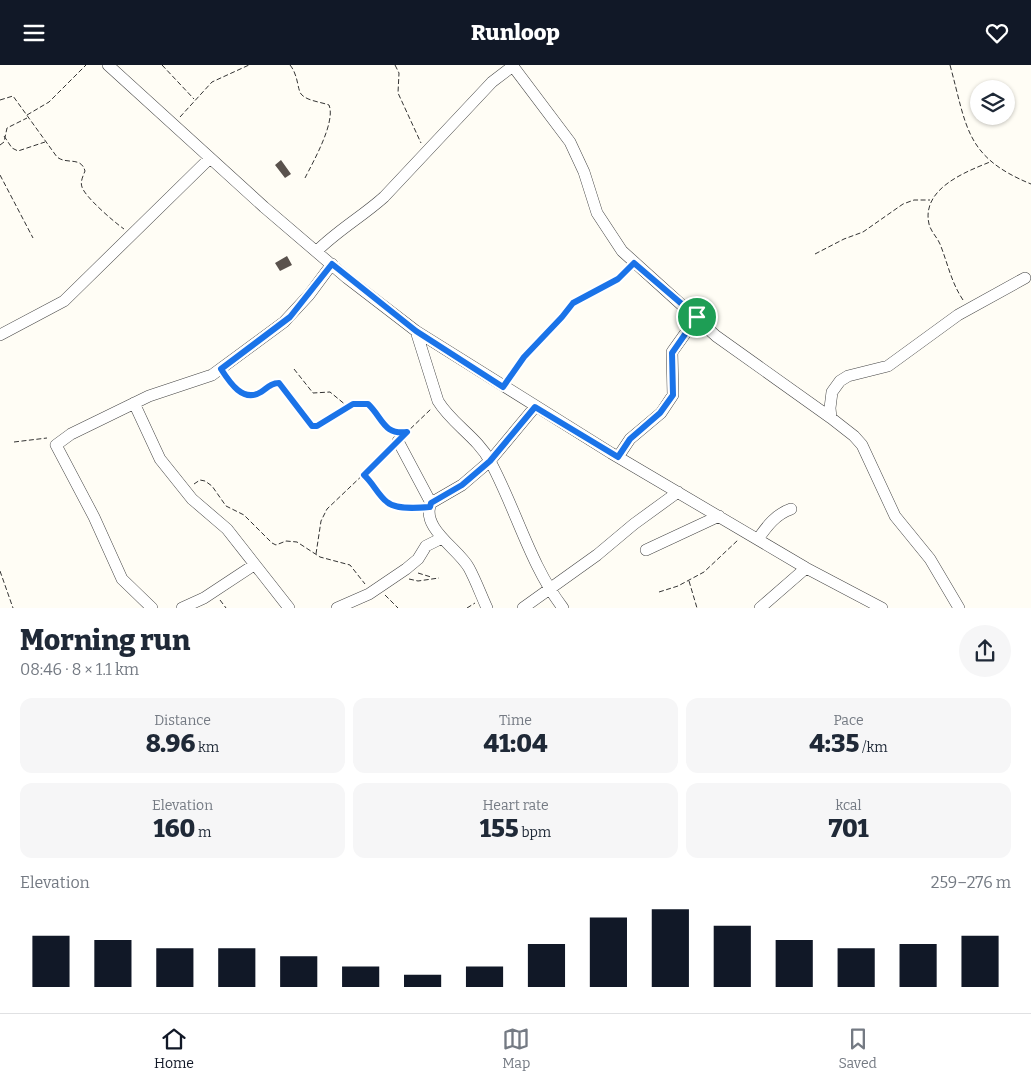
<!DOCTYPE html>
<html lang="en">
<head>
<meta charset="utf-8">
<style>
	:root { --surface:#fff; --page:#f6f6f7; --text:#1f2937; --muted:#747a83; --line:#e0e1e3; --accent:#111827 }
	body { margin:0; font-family:Bitter,serif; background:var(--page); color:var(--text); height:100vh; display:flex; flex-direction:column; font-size:19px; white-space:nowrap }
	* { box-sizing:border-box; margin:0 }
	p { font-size:16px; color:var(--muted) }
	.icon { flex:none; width:28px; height:28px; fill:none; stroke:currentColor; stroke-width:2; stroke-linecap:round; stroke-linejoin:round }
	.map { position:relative; height:543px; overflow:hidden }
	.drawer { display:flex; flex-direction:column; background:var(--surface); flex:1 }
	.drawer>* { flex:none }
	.buttons { position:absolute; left:970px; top:15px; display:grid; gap:10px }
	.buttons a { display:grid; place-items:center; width:45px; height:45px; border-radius:50%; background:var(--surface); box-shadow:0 1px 4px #0004; font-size:25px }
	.pin { position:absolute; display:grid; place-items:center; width:42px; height:42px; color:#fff; margin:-21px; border:2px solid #fff; border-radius:50%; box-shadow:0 1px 5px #0007 }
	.round { display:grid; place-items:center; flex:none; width:52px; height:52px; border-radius:26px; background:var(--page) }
	.overview { display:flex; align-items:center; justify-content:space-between; height:85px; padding:0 20px }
	h1 { font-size:28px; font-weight:800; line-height:38px }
	.stats { display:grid; grid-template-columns:repeat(3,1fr); gap:8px; height:85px; padding:5px 20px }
	.stats div { display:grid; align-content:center; border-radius:12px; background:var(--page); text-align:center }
	.stats b { font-size:25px; font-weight:800 }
	.stats small { font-size:14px; font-weight:400 }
	.stats p { font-size:14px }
	.chart { height:140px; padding:10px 20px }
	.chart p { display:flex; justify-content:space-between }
	.chart svg { width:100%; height:90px; margin-top:5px; stroke:var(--accent); stroke-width:6 }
	header { display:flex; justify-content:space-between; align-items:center; height:65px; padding:0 20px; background:var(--accent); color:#fff; font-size:22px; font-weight:800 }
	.tabs { display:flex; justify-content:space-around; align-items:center; height:70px; border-top:1px solid var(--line); background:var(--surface); font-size:14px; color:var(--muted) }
	.tabs a { display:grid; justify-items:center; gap:2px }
	.tabs .on { color:var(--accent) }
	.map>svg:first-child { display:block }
	.building { fill:#5a524d }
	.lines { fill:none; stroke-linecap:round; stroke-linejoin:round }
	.minor-casing { stroke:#444; stroke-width:12 }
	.path { stroke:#333; stroke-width:1; stroke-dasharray:5 2.5; stroke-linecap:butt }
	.minor { stroke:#fff; stroke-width:11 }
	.route-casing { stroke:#fff; stroke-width:10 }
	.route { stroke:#1a73e8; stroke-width:6 }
</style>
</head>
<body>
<header><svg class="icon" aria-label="menu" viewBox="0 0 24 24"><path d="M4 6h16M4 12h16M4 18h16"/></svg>Runloop<svg class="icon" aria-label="heart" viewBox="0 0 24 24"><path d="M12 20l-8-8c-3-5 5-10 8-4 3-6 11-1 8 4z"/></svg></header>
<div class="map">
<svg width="1031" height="543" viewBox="0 0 1031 543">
	<rect width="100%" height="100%" fill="#fffdf5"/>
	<path class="building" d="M281,95L291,109L285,113L275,100Z
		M287,191L292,200L280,206L275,198Z"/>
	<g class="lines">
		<g class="minor-casing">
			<path id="minor" d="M108,0L264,142L347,213L416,266L611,388L806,503L882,543
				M512,0L570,77L584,107L597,148L622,186L716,271L831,353
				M317,186C338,165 363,151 384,132L492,17L513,1
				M416,266L438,336C452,359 477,372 490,396C516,444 530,500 563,543
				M0,270L64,236L210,93
				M134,338L160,394L192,434L227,464L289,543
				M398,376L431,438
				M618,392L630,374L661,348L673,330L672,287L697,252
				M758,474C767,461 776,449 791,444
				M646,485L719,451
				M152,543L122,514L94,452L56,380L71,369L149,331L212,310L284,257L309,230L332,199
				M182,543L204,533L254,500
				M337,543L369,529L406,504L418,494L426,481L442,473
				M487,543C481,530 476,516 469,503C459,484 420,463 431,438L462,420L490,396L535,342
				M523,543L597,490L634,459L678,427
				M760,543L806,503
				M959,543L930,494L895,451L862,380L854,371L831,353L830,343L832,327L840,316L848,311L888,301L958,250L1025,213"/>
		</g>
		<path class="path" d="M162,0L194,34
			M290,0C299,11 297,26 302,30C308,36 321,37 329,40C336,57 313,97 305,113
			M395,0L399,8L398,28L421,78
			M950,0C967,62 965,92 1031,119
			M0,35L13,31L57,92C67,100 81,91 85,106C83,111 80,117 82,122C85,132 114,157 124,164
			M27,50L49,37L86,0
			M180,52L212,17L249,0
			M4,71L12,83L18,86L45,77
			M0,80L4,77L7,63L27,53
			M0,110L33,173
			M815,189L844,174L863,167L903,139L914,135H930
			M963,235C951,217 948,199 940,179C937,172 931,167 929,159C921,124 965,107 990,97
			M294,304L313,328L330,327L347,341
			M509,311L573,237L618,214L629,204
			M227,312L235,323L252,332L272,319H279L312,361H317L345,343L362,338C377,342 381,360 393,367
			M405,369L431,344
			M14,377L47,373
			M364,410L387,437L392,440L418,443
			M194,419L200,415L205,416L212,421L226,441L244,450L272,478L276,480L286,476L297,477L320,492L350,500L365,519
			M316,489L321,456L327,444L390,384
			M0,506L13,543
			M418,508L431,512
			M409,514L418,516L439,513
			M689,516L697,543
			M659,527L678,521L704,507L738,475
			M385,530L398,543
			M220,535L226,543
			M467,543L475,538"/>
		<use href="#minor" class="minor"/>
	</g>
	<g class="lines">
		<g class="route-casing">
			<path id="route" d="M634,198L697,252L672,288L673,330L660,348L630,374L618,392L535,342L490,396L462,420L431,438L430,442C418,443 396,445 387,437C378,430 373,418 364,410L407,367C383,370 383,353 368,339H353L317,361H312L279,318C271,318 267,323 261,327C243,338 230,318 221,304L290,252L332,199L416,266L503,322L524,292L562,252L573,238L618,214Z"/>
		</g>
		<use href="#route" class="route"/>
	</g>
</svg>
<div class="buttons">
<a><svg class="icon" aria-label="layers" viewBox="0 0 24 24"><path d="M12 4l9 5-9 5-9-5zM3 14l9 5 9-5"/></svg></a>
</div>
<div class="pin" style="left:697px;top:252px;background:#1e9e55"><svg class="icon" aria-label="arrive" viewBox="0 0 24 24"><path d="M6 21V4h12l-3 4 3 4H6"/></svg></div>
</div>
<section class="drawer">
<div class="overview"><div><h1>Morning run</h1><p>08:46 · 8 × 1.1 km</p></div><a class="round"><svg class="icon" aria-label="share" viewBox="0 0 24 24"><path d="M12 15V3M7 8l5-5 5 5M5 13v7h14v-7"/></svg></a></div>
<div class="stats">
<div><p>Distance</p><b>8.96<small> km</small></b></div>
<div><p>Time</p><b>41:04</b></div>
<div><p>Pace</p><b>4:35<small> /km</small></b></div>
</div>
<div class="stats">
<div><p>Elevation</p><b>160<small> m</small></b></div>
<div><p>Heart rate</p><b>155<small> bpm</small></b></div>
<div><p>kcal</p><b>701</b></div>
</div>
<div class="chart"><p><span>Elevation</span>259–276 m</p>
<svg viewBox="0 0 160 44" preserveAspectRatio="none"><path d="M5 44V19M15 44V21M25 44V25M35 44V25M45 44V29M55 44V34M65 44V38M75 44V34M85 44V23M95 44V10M105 44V6M115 44V14M125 44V21M135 44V25M145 44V23M155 44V19"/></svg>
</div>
</section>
<nav class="tabs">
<a class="on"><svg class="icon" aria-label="home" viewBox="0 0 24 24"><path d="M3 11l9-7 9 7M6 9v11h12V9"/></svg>Home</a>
<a><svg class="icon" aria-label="map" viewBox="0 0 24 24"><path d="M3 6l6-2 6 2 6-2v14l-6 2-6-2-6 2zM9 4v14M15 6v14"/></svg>Map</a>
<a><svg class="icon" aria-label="saved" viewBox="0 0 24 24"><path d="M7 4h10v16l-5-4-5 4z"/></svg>Saved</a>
</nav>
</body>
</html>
